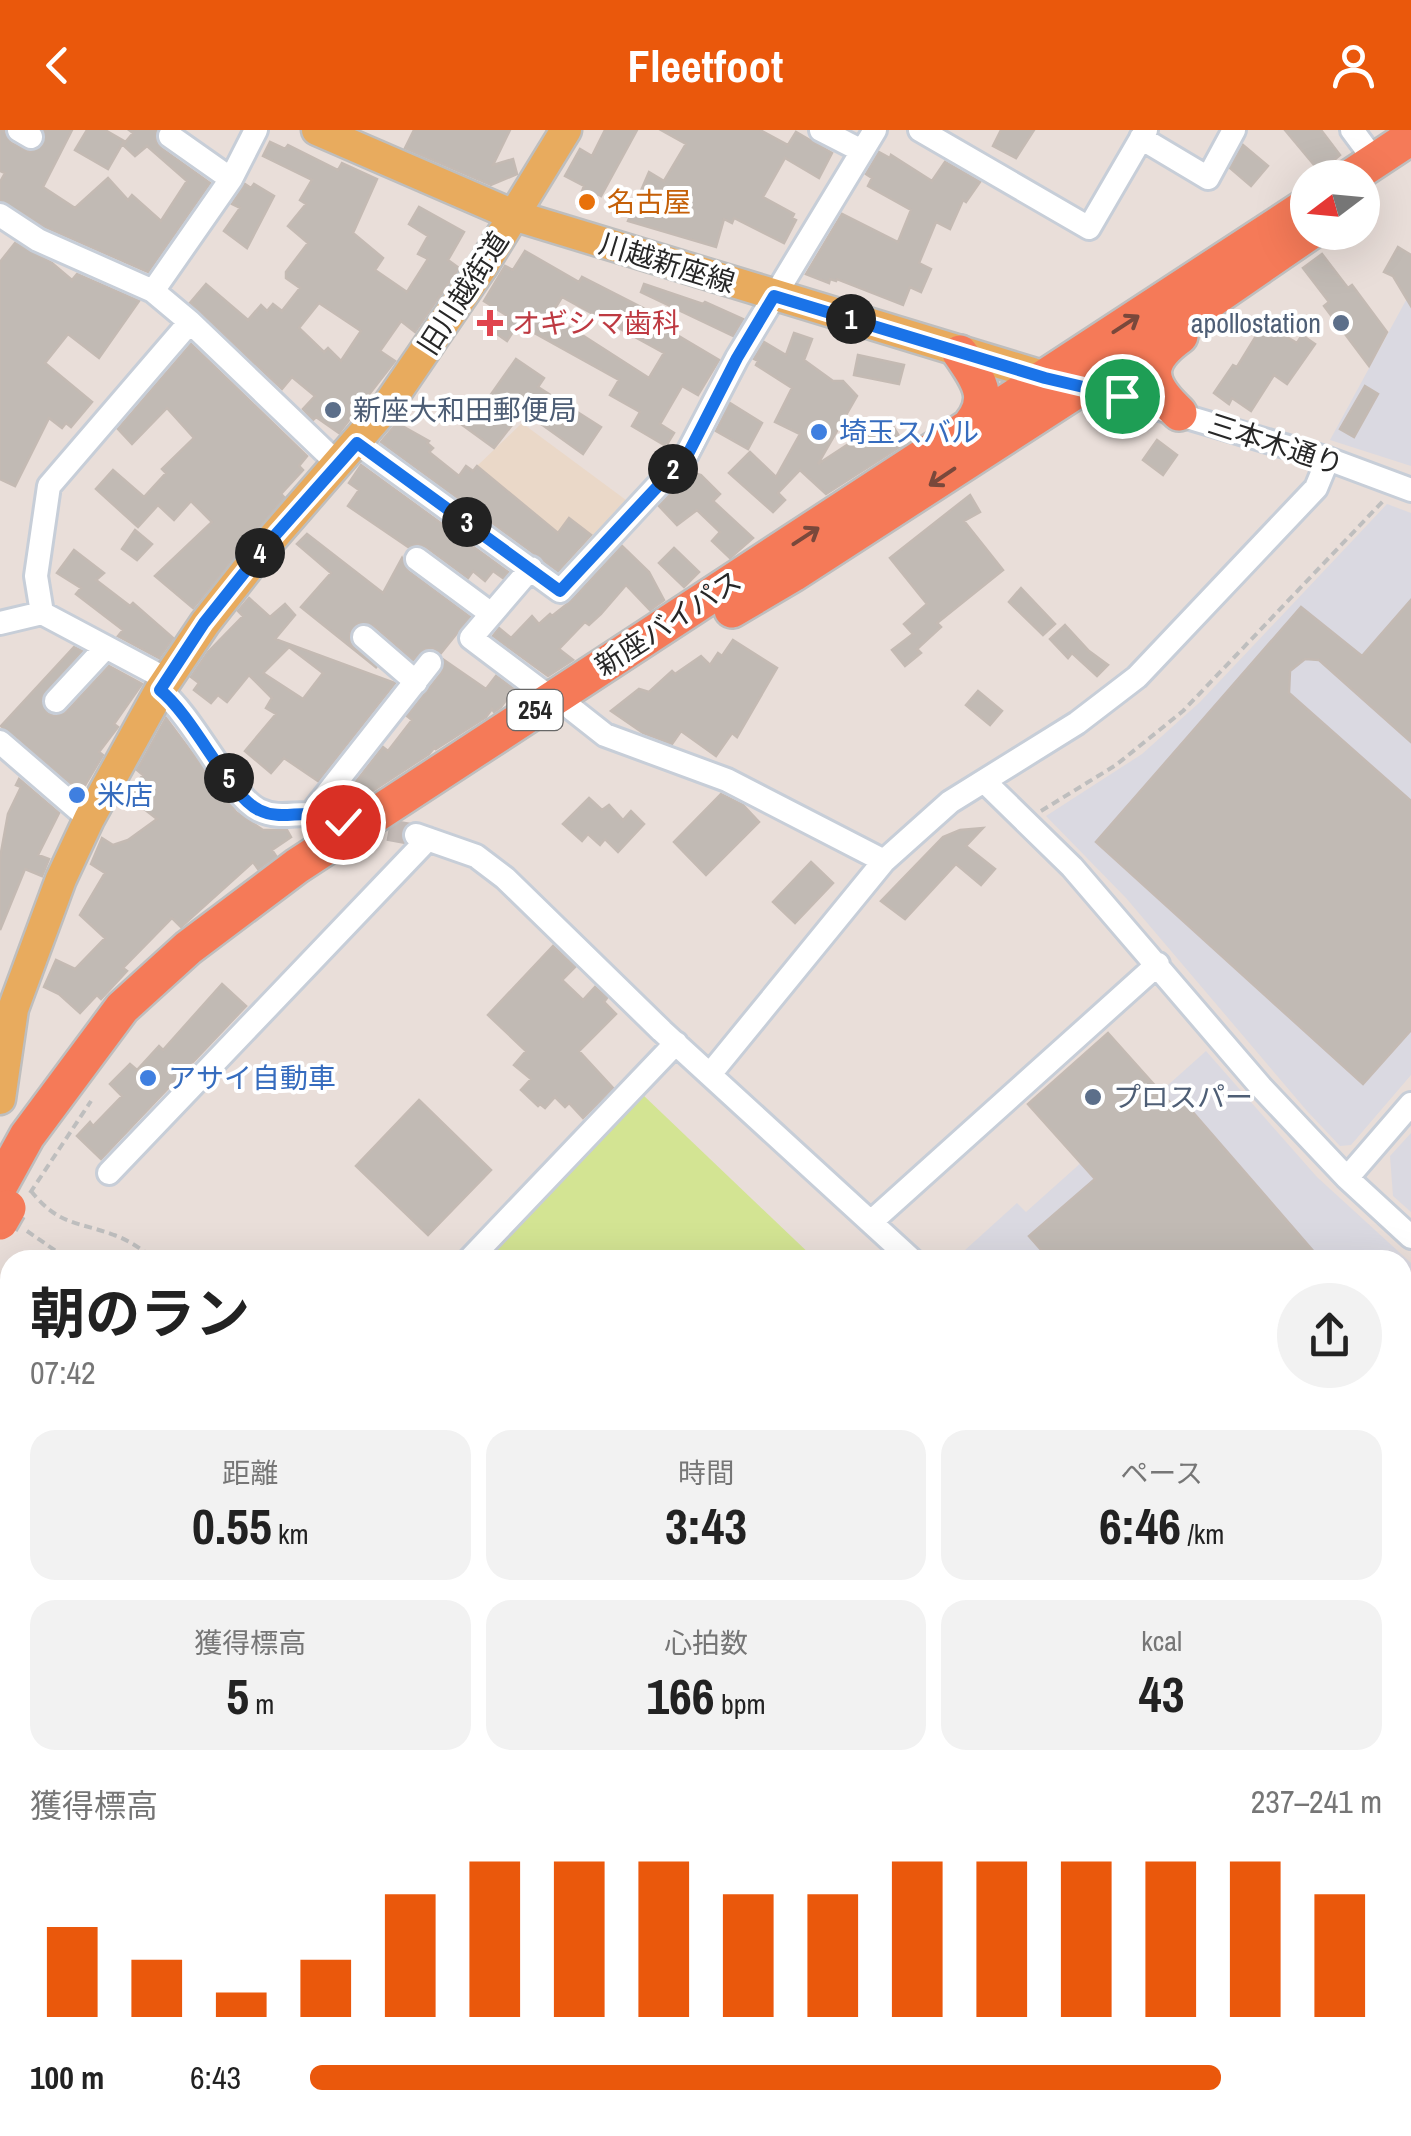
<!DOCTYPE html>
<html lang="ja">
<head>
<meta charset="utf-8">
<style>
	:root { --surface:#fff; --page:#f2f2f2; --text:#222; --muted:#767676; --accent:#ea580c }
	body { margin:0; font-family:"Archivo Narrow","Noto Sans JP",sans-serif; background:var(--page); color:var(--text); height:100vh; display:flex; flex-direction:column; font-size:38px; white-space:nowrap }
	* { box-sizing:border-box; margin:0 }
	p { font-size:32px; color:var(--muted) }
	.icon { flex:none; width:55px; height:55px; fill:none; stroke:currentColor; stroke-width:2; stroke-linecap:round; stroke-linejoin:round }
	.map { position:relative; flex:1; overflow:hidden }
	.panel { position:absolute; left:0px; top:1120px; width:1412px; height:888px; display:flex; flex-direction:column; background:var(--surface); border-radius:30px 30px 0 0; box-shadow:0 10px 40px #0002 }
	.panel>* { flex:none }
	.needle { width:65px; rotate:254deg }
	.fabs { position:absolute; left:1290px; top:30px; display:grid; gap:20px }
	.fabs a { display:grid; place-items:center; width:90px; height:90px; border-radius:50%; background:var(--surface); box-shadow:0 10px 40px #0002; font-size:50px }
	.pin { position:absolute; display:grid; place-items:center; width:85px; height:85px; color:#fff; margin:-42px; border:5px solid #fff; border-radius:50%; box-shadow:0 2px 10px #0007 }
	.km { position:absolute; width:50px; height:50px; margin:-25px; border-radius:50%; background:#222; color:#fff; font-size:28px; line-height:50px; text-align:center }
	.round { display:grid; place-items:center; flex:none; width:105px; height:105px; border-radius:52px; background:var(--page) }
	.overview { display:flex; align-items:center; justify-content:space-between; height:170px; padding:0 30px }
	h1 { font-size:55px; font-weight:700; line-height:75px }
	.metrics { display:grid; grid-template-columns:repeat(3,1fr); gap:15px; height:170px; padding:10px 30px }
	.metrics div { display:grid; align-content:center; border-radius:25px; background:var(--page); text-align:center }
	.metrics b { font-size:50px; font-weight:700 }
	.metrics small { font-size:28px; font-weight:400 }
	.metrics p { font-size:28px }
	.chart { height:280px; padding:20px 30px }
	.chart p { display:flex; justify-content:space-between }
	.chart svg { width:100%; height:180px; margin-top:10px; stroke:var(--accent); stroke-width:6 }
	ul { padding:0 30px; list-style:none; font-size:32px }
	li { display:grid; grid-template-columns:160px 120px 1fr; align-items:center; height:75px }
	li i { height:25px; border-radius:12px; background:var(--accent) }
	header { display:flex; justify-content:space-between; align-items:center; height:130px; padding:0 30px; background:var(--accent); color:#fff; font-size:45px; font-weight:700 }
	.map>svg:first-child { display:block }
	.industrial { fill:#dad9e1 }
	.education { fill:#ead8c8 }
	.green { fill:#bedd97 }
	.pitch { fill:#d3e493 }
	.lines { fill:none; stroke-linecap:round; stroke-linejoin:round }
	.stream { stroke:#70e1e7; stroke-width:6 }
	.building { fill:#c1bab4; stroke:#c4bab3; stroke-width:2.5; fill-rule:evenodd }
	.minor-tunnel { stroke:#c2b9b5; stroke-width:22; stroke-dasharray:22 11; stroke-linecap:butt }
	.minor-casing { stroke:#c7ced8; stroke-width:28 }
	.major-casing { stroke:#bebebe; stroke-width:35 }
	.highway-casing { stroke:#bebebe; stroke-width:40 }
	.path { stroke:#bebebe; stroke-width:4; stroke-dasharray:8 5; stroke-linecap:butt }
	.minor { stroke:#fff; stroke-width:22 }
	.major { stroke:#e8ab5e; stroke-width:30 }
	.highway { stroke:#f57a58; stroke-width:35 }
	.highway-bridge-casing { stroke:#bebebe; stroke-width:40; stroke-linecap:butt }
	.path-bridge { stroke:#bebebe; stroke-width:4; stroke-dasharray:8 5; stroke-linecap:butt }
	.highway-bridge { stroke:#f57a58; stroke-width:35 }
	.oneway { stroke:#79483b }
	.route-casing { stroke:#fff; stroke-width:20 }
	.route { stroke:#1a73e8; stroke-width:12 }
	.food-dot { fill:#e8710a; stroke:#fff; stroke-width:4 }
	.health-dot { fill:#e0444e; stroke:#fff; stroke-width:4 }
	.service-dot { fill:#5c6f8a; stroke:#fff; stroke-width:4 }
	.shop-dot { fill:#3f7fe0; stroke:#fff; stroke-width:4 }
	.labels { text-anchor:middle; stroke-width:8; stroke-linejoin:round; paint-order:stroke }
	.shield { fill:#fff; stroke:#686868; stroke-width:2.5 }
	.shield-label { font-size:25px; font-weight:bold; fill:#272727 }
	.food-label { font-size:28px; fill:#c56008; stroke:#fff; text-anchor:start }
	.street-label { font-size:28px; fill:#272727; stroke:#fff }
	.health-label { font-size:28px; fill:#be3a42; stroke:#fff; text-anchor:start }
	.service-label { font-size:28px; fill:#4e5e75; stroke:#fff; text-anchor:start }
	.shop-label { font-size:28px; fill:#366cbe; stroke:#fff; text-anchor:start }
</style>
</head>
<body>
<header><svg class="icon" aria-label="back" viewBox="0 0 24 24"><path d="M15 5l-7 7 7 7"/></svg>Fleetfoot<svg class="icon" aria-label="person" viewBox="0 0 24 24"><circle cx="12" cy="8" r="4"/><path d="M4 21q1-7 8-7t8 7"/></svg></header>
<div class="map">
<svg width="1411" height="2006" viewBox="0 0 1411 2006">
	<rect width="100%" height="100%" fill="#e9ded9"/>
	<path class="industrial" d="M1411,161V336L1330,310Z
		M1387,374L1411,383V945L1351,1015L1340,1016L1307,981L1126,768L1046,686L1142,624L1200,572Z
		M1206,921L1317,1047L1411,1133V1218L1403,1226L1402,1130H954L1017,1073L1026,1082Z
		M1411,1003V1082L1393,1066L1390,1026Z"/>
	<path class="education" d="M522,293L630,373L558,453L449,372L477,336Z"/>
	<path class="green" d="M10,1934V1998H294L301,2006H4L0,1997V1946Z"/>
	<path class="pitch" d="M642,964L816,1130H486Z"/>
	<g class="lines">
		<path class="stream" d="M0,1624L10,1632
			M542,1998L552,2006"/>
	</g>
	<path class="building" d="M0,0L4,1L11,13L30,22L43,15L44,0H72L43,57L75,78L108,48L128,70L132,65L161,91L187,51L147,16L135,26L123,15L133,3L129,0H157L156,11L161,18L210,53L148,142L45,97L0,70V52L5,43L0,41Z
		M87,0H105L124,11L108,39L75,20Z
		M414,0H510L493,35L513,29L517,44L491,55L405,18Z
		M605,0H637L601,66L597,64L592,80L577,75L584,56L565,46L580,19L592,26Z
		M661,0H760L788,15L796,2L832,23L819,48L785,28L763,67L794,84L792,88L796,90L784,113L734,88L732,93L724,89L716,117L628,91L649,42L664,51L686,14Z
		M1001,0H1034L1016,28L993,16Z
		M1285,0H1321L1340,25L1320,42Z
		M270,12L285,19L288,15L338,40L342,33L377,49L353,103L383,128L375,140L407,162L428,129L418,124L428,106L409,94L419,77L464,102L448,130L459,138L415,202L401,191L380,221L395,231L339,303L316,287L313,290L303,279L315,266L292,247L282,259L190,173L206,154L248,190L261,175L267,181L273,174L282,181L300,158L286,148V142L308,113L288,96L306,74L300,70L312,50L263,26ZM319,173L361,201L341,231L328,218L324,222L299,198Z
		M1243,15L1268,36L1251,56L1230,38Z
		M879,22L890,28L891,25L932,51L945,32L980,52L966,72L963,70L950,99L936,92L919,133L931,139L921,162L910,157L903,175L837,149L836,151L830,149L829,153L806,144L842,84L898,112L911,80L868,56L872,48L866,44Z
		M245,54L251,58L254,54L274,66L247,118L224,101L240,78L232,74Z
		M15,113L52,133L72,150L77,144L139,171L99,228L68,204L45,233L92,272L71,297L66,293L62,298L49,288L15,356L0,349V132Z
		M1398,117L1411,125V176L1393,146L1384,142Z
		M525,121L579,152L582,147L643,178L640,183L719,230L698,265L682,256L660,294L674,303L666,316L632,296L640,282L610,265L619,250L518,194L507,211L494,202L506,185L484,171L505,136L513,140ZM562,167L664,223L649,248L551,185Z
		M1322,124L1348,158L1352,155L1387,202L1369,236L1324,176L1329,172L1303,138Z
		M644,154L703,174L705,172L743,189L733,206L641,162Z
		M1264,193L1297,213L1302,205L1315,214L1287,254L1274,245L1251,281L1232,268L1229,274L1214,263L1233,235L1237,237Z
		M794,203L812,209L804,230L833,251H843L857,266L818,334L888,288L904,314L826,364L800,340L778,363L785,370L773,382L729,343L750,322L776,347L800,304L775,292L792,258L756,235L758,231L754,229L764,212L786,225Z
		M191,214L307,326L299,336L303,340L281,364L284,367L193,478L155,446L212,392L191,371L174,390L158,375L138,397L96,359L113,340L144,367L166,343L162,339L194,308L167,278L132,314L118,299Z
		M858,225L904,235L899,254L854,245Z
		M516,229L544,248L538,257L601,297L583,324L523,281L494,318L450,286L465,268L480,280Z
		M1365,256L1378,264L1354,307L1340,299Z
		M730,273L762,293L748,319L716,301Z
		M397,293L429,311L427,313L433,318L429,322L459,346L466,336L473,341L477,336L558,403L569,388L591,405L558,441L381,312Z
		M1157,310L1177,325L1163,345L1143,330Z
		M361,335L508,442L503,448L493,441L485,451L473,441L468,448L426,417L418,414L408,417L348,376L359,360L349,353Z
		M691,342L701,345L720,364L713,371L753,408L730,428L712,411L720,402L697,380L677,395L659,376Z
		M970,365L980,382L964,391L1003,440L937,493L941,497L917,519L921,523L905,536L892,520L913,504L904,494L927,474L890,428Z
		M135,400L152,414L137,430L122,419Z
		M307,404L383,463L402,428L408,441L470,487L441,523L433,518L425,519L413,530L374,496L358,493L350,503V513L377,538L301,477L331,443L297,414Z
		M622,416L649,442L664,470L650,480L626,455L601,484L589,495L585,492L559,519L573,530L548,546L493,506L499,498L511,508L532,486L539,494L550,484L552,486L571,471Z
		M674,418L699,442L684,457L659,433Z
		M74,420L104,443L96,450L130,476L133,473L173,508L159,528L118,506L123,500L76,464L81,458L57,443Z
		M1021,458L1055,494L1043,505L1009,472Z
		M249,468L270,487L285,474L295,485L275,509L395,553L318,651L284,628L271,643L245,621L276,584L266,578L272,568L249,545L227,572L218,565L211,573L194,560L199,553L191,547L208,522L243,486L238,481ZM289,517L323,543L303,569L263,543Z
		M1411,470V612L1319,530L1305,529L1290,541L1289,563L1411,671V900L1363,954L1096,712L1301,477L1362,526Z
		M1065,495L1089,521L1108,535L1097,546L1072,523L1068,528L1050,509Z
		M733,510L777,538L737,607L732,603L716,626L681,601L672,614L643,603L611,581L639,559L649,562L672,541L675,544L701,526L710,535L718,523L722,526Z
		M74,517L82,521L42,567L47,583L54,586L66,582L109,536L142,554L114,594L118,597L99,622L103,625L81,662L1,596Z
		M444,530L486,559L496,546L514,559L501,577L494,582L492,579L486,587L436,619L435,617L429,624L348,677L341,671L383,617L388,621L412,590L407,586L442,542Z
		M978,561L1002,581L990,595L966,575Z
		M166,588L236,682L263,700H287L291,707L272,720L276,726L258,739L253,732L181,797L172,788L123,838L127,841L101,869L97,865L80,883L59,864L44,857L56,830L75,839L105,808L80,785L105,743L91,734L102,708L113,715L128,710L157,689L144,679L147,676L129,662L143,645L137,640Z
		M19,649L59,683L38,725L49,729L42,746L25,739L0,800V728L8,684L21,657L16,655Z
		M721,664L743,675L759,692L706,745L674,712Z
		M589,668L602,680L609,675L623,690L631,681L644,694L618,722L605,709L600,715L588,704L582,711L563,694Z
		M983,698L966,716L995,739L981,755L956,734L905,789L881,771L943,707L960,700Z
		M811,732L833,753L795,793L773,772Z
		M553,816L575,837L562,850L583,870L595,857L607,868L604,872L616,884L579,921L613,958L583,988L569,973L565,977L555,967L545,978L540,974L538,976L521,960L531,949L514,935L526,921L488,885Z
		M222,854L246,876L101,1029L77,1006L90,992L93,996L122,966L110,954L130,934L137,940L159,916L163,920Z
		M1108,903L1176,979L1184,972L1321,1130H1050L1029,1106L1095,1049L1028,974Z
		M419,970L491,1040L428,1105L356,1036Z"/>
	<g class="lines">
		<path class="minor-tunnel" d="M356,694L416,705"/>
		<g class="minor-casing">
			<path id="minor" d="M19,0L31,7
				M821,0L862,21
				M920,0L1089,98L1146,0
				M1352,0L1375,31
				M170,6L231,49
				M1141,8L1208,48L1234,0
				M0,85L38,110L153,161L190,192L338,334
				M153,161L231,49L256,0
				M1083,256L1328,329L1411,360
				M357,313L560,461L687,324L737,228L875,0
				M417,429L490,483
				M531,438L471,508L552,569
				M42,483L36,446L49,356L190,192
				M0,493L42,483L168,550
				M364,507L416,552
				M160,560C194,587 229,665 259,680C278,689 293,683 312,684C322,685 333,689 343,691
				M56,571L106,517
				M572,579L605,605L727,650L884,731
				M0,612L89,689
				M985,652L1072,737L1261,957L1347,1048L1411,1107
				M311,684L430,533
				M416,705L476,726L505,748L662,901L912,1130
				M711,943L884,731L950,672L1077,593L1137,547L1316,358L1328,329
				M109,1043L428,709
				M1347,1048L1411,974
				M871,1092L1158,834
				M469,1130L676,913
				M1402,1240L1411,1233
				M0,1336L10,1341
				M0,1972L10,1987
				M1323,2006L1326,1998"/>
		</g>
		<g class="major-casing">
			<path id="major" d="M317,0L513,85L1062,252
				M0,969L13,879L61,749L89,689L160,560L205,493L263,419L387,276L482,137L566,0
				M1402,1940L1411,1942
				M639,2006L642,1998"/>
		</g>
		<g class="highway-casing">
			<path id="highway" d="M1349,48L1411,7
				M960,223C981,253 994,272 964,302
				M1179,283C1147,253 1143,233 1180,206
				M732,480L793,444L1130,226L1310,102
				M0,1055L27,1006L122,878L188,818L297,736L1308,75
				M0,1669L10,1678
				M0,1724L10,1733
				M335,1998L346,2006
				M383,1998L393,2006"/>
		</g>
		<path class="path" d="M1041,681L1116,635L1183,581L1384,370
			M31,1061C59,1096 77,1091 114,1105C129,1110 143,1120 155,1130
			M30,1063L91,971
			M27,1101L69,1130
			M0,1300L10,1307
			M1402,1598L1411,1601
			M1402,1844L1411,1850"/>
		<use href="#minor" class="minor"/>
		<use href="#major" class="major"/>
		<use href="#highway" class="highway"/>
		<g class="highway-bridge-casing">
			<path id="highway-bridge" d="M0,1092L8,1078"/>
		</g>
		<path class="path-bridge" d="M0,1726L10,1714"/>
		<use href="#highway-bridge" class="highway-bridge"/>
	</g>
	<defs><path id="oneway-shaft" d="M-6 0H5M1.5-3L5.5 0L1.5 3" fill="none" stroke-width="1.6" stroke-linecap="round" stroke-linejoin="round" transform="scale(2.5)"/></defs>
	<g class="oneway">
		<use href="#oneway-shaft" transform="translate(1126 194) rotate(-33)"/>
		<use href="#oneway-shaft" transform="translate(942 347) rotate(146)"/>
		<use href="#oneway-shaft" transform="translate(806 406) rotate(-33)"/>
	</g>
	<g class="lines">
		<g class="route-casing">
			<path id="route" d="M343,692C333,689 322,685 312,684C293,683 277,689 259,680C229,666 194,587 160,560L204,493L263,419L357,313L560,461L688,324L737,228L774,166L1045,248L1122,266"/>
		</g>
		<use href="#route" class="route"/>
	</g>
	<circle class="food-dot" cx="587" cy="72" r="10"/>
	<path class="health-dot" d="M485 178h10v10h10v10h-10v10h-10v-10h-10v-10h10z"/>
	<g class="service-dot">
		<circle cx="1341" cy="193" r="10"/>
		<circle cx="333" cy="280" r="10"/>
		<circle cx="1093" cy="967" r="10"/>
	</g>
	<g class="shop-dot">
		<circle cx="819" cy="302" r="10"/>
		<circle cx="77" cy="665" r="10"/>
		<circle cx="148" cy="948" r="10"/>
	</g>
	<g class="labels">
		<rect class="shield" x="507.5" y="560" width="55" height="40" rx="8"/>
		<g class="shield-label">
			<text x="535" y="589">254</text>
		</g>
		<g class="food-label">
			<text x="607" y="82">名古屋</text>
		</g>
		<g class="street-label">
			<text transform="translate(667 133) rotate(17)" y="10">川越新座線</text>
			<text transform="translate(463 163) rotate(-57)" y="10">旧川越街道</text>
			<text transform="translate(1276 314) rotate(18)" y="10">三本木通り</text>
			<text transform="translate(668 493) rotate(-33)" y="10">新座バイパス</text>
		</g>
		<g class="health-label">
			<text x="512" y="203">オギシマ歯科</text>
		</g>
		<g class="service-label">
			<text x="1321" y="203" text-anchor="end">apollostation</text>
			<text x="353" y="290">新座大和田郵便局</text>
			<text x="1113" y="977">プロスパー</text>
		</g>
		<g class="shop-label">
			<text x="839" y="312">埼玉スバル</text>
			<text x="97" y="675">米店</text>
			<text x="168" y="958">アサイ自動車</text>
		</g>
	</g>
</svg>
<div class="fabs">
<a><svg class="needle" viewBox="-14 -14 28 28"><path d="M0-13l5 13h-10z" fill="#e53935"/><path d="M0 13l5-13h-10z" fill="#767676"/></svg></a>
</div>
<div class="pin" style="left:1122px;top:266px;background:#1e9e55"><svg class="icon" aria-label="arrive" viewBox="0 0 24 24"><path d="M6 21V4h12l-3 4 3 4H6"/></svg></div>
<div class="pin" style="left:343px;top:692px;background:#d93025"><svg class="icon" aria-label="check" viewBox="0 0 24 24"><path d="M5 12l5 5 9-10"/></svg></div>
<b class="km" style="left:851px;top:189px">1</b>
<b class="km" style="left:673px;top:339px">2</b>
<b class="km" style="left:467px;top:392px">3</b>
<b class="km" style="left:260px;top:423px">4</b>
<b class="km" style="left:229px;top:648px">5</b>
<section class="panel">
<div class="overview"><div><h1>朝のラン</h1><p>07:42</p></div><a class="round"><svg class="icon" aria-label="share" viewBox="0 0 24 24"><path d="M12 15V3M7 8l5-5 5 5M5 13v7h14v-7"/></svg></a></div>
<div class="metrics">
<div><p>距離</p><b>0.55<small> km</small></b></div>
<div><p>時間</p><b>3:43</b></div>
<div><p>ペース</p><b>6:46<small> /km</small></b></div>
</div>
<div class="metrics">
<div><p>獲得標高</p><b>5<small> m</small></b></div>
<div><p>心拍数</p><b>166<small> bpm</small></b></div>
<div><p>kcal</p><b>43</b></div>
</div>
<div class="chart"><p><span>獲得標高</span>237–241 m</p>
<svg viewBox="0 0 160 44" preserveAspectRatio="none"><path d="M5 44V22M15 44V30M25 44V38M35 44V30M45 44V14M55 44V6M65 44V6M75 44V6M85 44V14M95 44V14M105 44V6M115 44V6M125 44V6M135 44V6M145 44V6M155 44V14"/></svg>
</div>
<ul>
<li><b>100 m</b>6:43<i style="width:85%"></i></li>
</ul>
</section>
</div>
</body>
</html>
